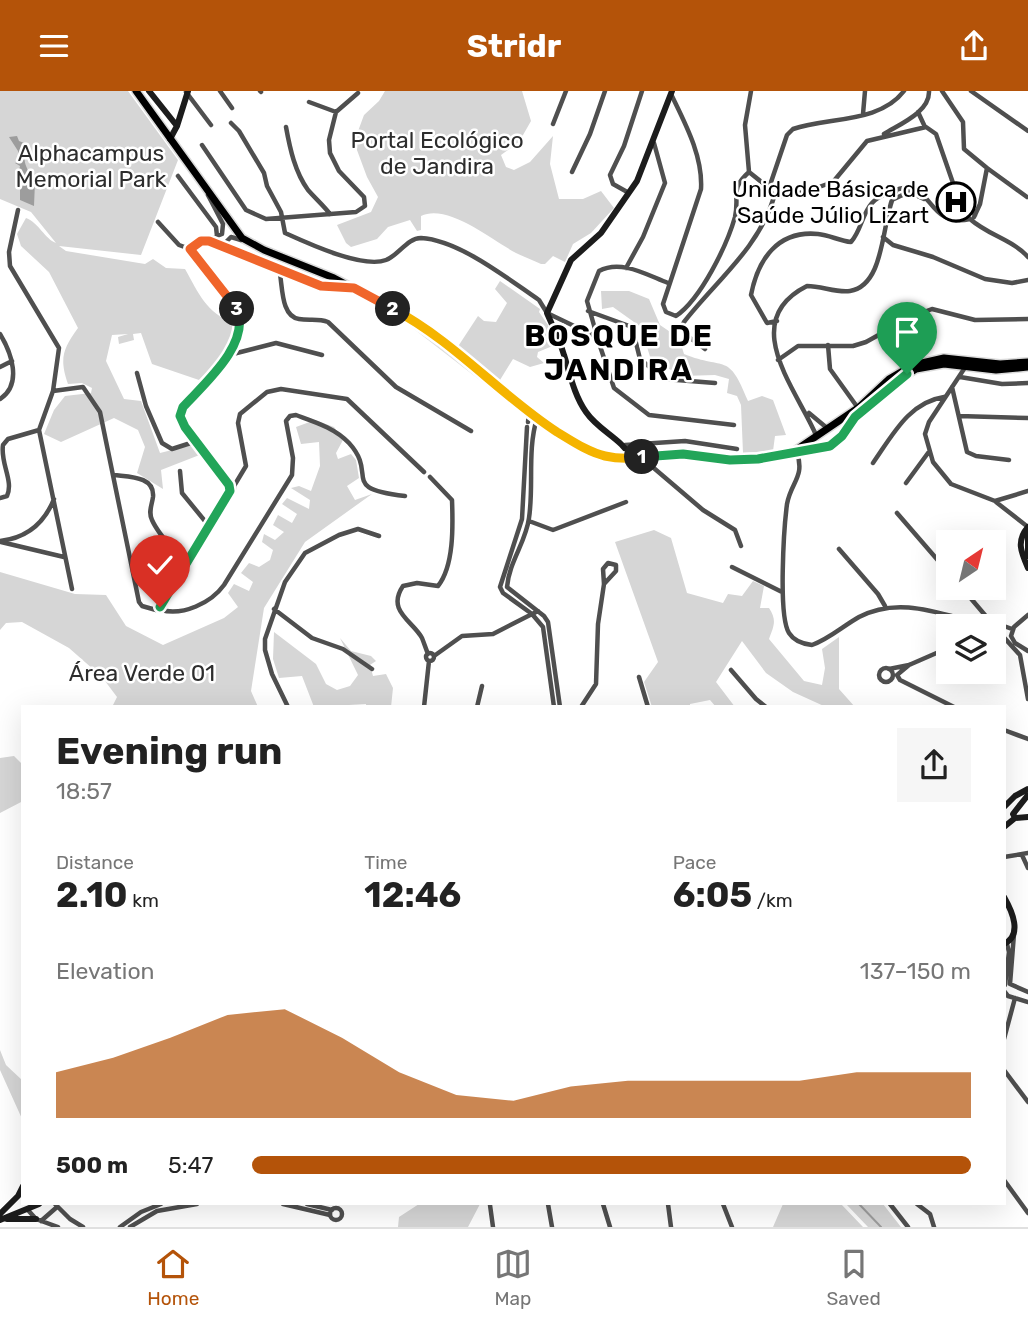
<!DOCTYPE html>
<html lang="en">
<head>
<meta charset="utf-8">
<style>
	:root { --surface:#fff; --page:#f6f6f6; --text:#222; --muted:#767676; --line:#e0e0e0; --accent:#b45309 }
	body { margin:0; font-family:Rubik,sans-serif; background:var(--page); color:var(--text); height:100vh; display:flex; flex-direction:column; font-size:26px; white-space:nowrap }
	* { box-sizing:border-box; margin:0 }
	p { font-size:23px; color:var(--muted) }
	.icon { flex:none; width:38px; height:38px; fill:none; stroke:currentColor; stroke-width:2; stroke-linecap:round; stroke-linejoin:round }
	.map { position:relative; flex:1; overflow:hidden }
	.sheet { position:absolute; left:21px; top:614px; width:985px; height:500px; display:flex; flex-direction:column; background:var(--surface); border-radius:0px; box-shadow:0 7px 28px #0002 }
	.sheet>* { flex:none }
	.needle { width:46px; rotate:35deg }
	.controls { position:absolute; left:936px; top:439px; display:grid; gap:14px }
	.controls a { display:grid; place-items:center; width:70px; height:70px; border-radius:0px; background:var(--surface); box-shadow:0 7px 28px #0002; font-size:35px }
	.pin { position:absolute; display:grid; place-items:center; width:60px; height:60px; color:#fff; margin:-72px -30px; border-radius:50% 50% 50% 0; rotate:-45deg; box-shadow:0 0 7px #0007 }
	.pin .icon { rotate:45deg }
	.km { position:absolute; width:35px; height:35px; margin:-18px; border-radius:50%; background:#222; color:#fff; font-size:19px; line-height:35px; text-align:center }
	.round { display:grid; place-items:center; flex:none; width:74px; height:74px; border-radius:0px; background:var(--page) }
	.head { display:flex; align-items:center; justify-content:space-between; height:119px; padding:0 35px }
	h1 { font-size:38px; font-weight:700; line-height:52px }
	.figures { display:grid; grid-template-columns:repeat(3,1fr); gap:10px; height:119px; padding:7px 35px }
	.figures div { display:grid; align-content:center }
	.figures b { font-size:35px; font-weight:700 }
	.figures small { font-size:19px; font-weight:400 }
	.figures p { font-size:19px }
	.chart { height:196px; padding:14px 35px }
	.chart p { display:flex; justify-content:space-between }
	.chart svg { width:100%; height:126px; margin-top:7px; fill:var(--accent); opacity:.7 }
	ul { padding:0 35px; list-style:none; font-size:23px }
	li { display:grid; grid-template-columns:112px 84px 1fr; align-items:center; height:52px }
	li i { height:18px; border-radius:9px; background:var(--accent) }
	header { display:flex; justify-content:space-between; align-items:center; height:91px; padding:0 35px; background:var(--accent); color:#fff; font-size:32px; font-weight:700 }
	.tab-bar { display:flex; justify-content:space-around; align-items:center; height:98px; border-top:2px solid var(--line); background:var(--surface); font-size:19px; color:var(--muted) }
	.tab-bar a { display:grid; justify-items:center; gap:4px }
	.tab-bar .current { color:var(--accent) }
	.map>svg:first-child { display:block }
	.green { fill:#d6d6d6 }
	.water { fill:#9d9d9d }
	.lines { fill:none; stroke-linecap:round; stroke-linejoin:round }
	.stream { stroke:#9d9d9d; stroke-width:2 }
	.primary-casing { stroke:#dbdbdb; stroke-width:10 }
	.street { stroke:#4f4f4f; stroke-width:4.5 }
	.secondary { stroke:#1c1c1c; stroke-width:6 }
	.primary { stroke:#000; stroke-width:7 }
	.split-1-casing { stroke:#fff; stroke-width:14 }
	.split-2-casing { stroke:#fff; stroke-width:14 }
	.split-3-casing { stroke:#fff; stroke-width:14 }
	.split-4-casing { stroke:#fff; stroke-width:14 }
	.split-1 { stroke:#22a559; stroke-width:9 }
	.split-2 { stroke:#f5b400; stroke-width:9 }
	.split-3 { stroke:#f0652b; stroke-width:9 }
	.split-4 { stroke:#22a559; stroke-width:9 }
	.labels { text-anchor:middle; stroke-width:5; stroke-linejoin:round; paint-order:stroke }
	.park-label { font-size:23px; fill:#2d2d2d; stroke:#fff }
	.poi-label { font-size:23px; fill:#000; stroke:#fff; text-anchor:end }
	.district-label { font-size:30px; font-weight:bold; letter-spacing:2px; fill:#000; stroke:#fff }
</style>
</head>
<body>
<header><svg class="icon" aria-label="menu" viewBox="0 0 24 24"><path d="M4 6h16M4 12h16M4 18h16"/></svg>Stridr<svg class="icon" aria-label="share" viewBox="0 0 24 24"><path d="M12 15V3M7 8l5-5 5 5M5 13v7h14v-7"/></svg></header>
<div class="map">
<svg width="1028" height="1136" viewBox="0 0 1028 1136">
	<rect width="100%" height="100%" fill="#fff"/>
	<path class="green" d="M0,0H128L178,69L141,164L59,155L66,160L145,173L153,168L166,177L185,178C199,203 206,221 234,233L227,261L199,289L152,273L141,242L133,243L134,249L119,253L118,246L128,243L112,244L106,270L124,308L141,310L160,362L196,353L202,363L161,379L163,398L137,382L145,356L138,339L114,327L61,351L44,343L54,319L65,305L91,302L92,297L82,292L68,293C59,267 63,258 78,237L49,181L21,155L17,143L26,127C39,132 45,148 56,152L31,121L0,108Z
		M385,0H522L531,30L519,51L501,64L506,76L514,79L530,71L553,45L550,73L559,108H583L601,100L614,117L591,142L573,153L565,171L553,165L545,173H541C533,169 524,166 516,162C493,150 448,112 421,125V139L417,140L410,129L388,136L377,148L351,156L346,152L337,134L371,121L378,106L367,86L354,51L364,24L379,10Z
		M500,190L540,218L539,221L548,234L555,254L538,261L537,266L544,272L530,276L513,268L500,289L457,257L478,225L484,230L496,231L507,212L495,198Z
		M601,200H629L649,208L660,234L679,247L684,263C726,280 728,260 748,310L762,305L773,309L786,344L775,345L773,360L743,362L741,314L737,305L727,302L729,288L715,284L683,285L651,269L641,236L613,216L602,218Z
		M315,329L334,336L343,349L336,362L338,368L351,363L356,369L359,387L347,395L355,409L372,403L305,451L264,517L251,600L258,616H112L117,606L102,586L69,557L22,531L6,532L0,539V481L75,503L106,504L126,535L163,554L224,527L238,516L228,502L234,493L249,500L253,491L241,482L249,472L259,476L270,469L273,459L262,451L264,443L275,449L284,441L273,434L278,424L292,432L297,423L282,413L287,407L309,418L310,409L291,397L299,395L311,400L320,375L319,351L301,353L296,336Z
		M654,439L671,447L687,502L723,512L728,503L742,505L753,490L764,495L760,517H769C777,529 774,535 769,548L804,590L822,594L825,577L822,558L839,546V598L855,616H826L793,601L766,582L742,550L716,591L735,616H716L710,609L690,613V616H652L644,591L658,571L615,451Z
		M274,541L316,573L326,593L337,599L350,595L358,584L340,547L351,560L371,565L376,570L370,574L373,585L386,583L393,597L391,616H366V613L314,616L302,585L279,587L273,568Z
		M14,665L23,674V710L0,722V667Z
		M0,959L6,974L23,990V1030L0,979Z
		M419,1113H480L468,1136H398L399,1126Z
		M783,1113H841L863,1136H773Z
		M846,1113H883L901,1136H868Z"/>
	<path class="water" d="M17,45L19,50L29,54C19,69 28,79 35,91L34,115L20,109V97L24,94L18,84L20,75L15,72L18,71V60L9,46Z"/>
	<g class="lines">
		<path class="stream" d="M859,1113L881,1136"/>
		<g class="primary-casing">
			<path id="primary" d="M136,0L242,147L264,159L334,187L404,224L537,327L590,360L617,368L683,363L730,369L787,364L837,351L855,326L892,293L916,278L944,273L996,279L1028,276
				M793,361L858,317L889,288L913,274L944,267L1000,273L1028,271"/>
		</g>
		<path class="street" d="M220,0L232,17
			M260,0L261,1
			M942,0L963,31L964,58L987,77L980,113L974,126
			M971,0L1028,40
			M186,1L211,34
			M671,3C685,32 703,65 701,98L663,213L666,221L676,225C701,208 727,154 735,126C740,104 729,99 749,81L745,34L751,0
			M309,11L336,21
			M918,21L925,36
			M863,23L865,0
			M231,32L239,40L264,82L267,95L281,121L285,142C307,152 363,178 386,169C399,164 407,147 421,147C459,149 508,188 539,209L547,222L597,246L614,297L649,324L734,334
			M553,33L566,0
			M286,36C290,58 295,81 308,99C315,107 324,115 330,123
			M884,43C900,33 930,21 929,0
			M202,54L246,119L266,128L356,121L365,115L364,106L339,80L330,62L329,49L336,21L358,2
			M987,77L1027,106
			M572,81L590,43L605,0
			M749,81L769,97L774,106
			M178,85L216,136L217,145L210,150
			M769,97L787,44L793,38C829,26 880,32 904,0
			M629,102L613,93L610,84L624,55L642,0
			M208,104L223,133L222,143L217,145
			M774,106L805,101L833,91L867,50L926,36L936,43L953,92L975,124
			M894,108L909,101L924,108
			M18,119L9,161L10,175L59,257L53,300L39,339L72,498
			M970,128C988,144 1013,149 1028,166
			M158,131L179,154L190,158L240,224C243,263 206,291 183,316L180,325L185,336L229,395
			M883,146L893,154L933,166L985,188L1012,192L1028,189
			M222,155L231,146L241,149
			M190,158L202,150H209L321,195L349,198
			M626,177L643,146L665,92L654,52
			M279,178C283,193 280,225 299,228C309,230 318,227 328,231L396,296L471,340
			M588,220L632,236L640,268L664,288L715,292
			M777,230L767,232L751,204C758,168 778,139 818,143C829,144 840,150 851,151C861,140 862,123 872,112C877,106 884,104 891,101C934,81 923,138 970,128
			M0,243C11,261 23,293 0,308
			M597,245L587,210L599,180C621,168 647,184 668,192
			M828,254L830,278L858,317
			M705,258L685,243L682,235L684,231C715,191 759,157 774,106
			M229,264L276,252L322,264
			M778,269L798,255H853L866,251L911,226L932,218L975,229L1028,228
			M966,275L929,331L925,343L933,371L951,393L995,410L1028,400
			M0,276L12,270
			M137,282L146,315L162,352L172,358L197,350
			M960,286L1002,293L1028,292
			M952,296L967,361L976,365L1009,369
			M53,300L83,296L100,321L139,511L142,515L156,519
			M809,322L827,337
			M959,325L1028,327
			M537,327C527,360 534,394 529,427C526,451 509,471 507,496L544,525L548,531L560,616
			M528,331L529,322
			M527,336L522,428L500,496L503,502L532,523L543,536L554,616
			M816,344C797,299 737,230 807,195C822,195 836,202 850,200C887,194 881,125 896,100
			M625,354L685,350L737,358
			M797,362C805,386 791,391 787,413C784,436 778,525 789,542C794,550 803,553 812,554C829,548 843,535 859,526C897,506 935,521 974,531
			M642,367L703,419L735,439L741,455
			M873,372C892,345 909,311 944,306
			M180,380L182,402L209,435
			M114,384C129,386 155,385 153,406C152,414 148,421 152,429C159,445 175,460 186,474
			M906,392L928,362
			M234,395V399H229L228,396L234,395L246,375L238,332L240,323L267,301L281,298L347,308L424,381
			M0,407L7,405C14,390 0,372 3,354L8,348L39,339
			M996,411L1028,436
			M897,422L948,481
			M529,430L553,439L626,411
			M0,450C27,447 44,433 54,408
			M1,451L64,466
			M839,458L878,503L885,515
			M732,476L782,501
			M962,497L990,530
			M160,516L230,400
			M274,518L312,547L343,558L372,578
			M161,519C183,525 211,512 224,494L292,384L293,367L286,330L290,325L296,324C315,331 335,337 349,352C379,385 338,397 405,405
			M1028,524L1014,536L1011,545L1015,552L1028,560
			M993,531L1012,538
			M983,536L989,529L994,536
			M999,541L1020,564L1028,608
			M426 566a4 4 0 1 1 8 0a4 4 0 1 1-8 0Z
			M428,563C426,558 424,552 422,547C413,530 386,520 403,495L417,492L438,495C454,475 453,435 452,409L430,386
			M434,565L462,545L493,543L538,520
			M909,574L897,584L900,589L954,616
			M879 584a7 7 0 1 1 14 0a7 7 0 1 1-14 0Z
			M889,578L909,574L948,557
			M731,579L756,608L766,616
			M639,586L648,616
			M288,616L272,583L265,559V548L285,491L305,462L339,444L358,438L379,445
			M424,616L429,570
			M477,616L482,595
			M581,616L596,593L598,533L604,493L603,478L608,472L616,474V480L604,493
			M1004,639L1028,648
			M1022,764L1028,777
			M1004,766L1028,762
			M1010,893L1014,843
			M1010,893L1028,901
			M1005,894L1009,861L1007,853
			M1004,900L1008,905L1028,911
			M1004,948L1015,907
			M1004,979L1028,1011
			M1004,1089L1028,1122
			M55,1113L70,1128L83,1136
			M283,1113L330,1124
			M307,1113L332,1119
			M548,1113L552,1136
			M603,1113L610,1136
			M668,1113L671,1136
			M723,1113L732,1136
			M890,1113L908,1136
			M917,1113L930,1123L934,1136
			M490,1114L493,1136
			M330 1123a6 6 0 1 1 12 0a6 6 0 1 1-12 0Z
			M27,1118L36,1128L58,1136
			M41,1130L57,1116
			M120,1136L141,1121L161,1113
			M130,1136L157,1120L197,1113"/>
		<path class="secondary" d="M149,0L177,35
			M170,48L177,35L188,0
			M632,367C621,347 599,340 586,321C574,304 570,283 564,264C560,250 553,236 547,222L571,169L601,142L637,90L672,0
			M1028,436C1016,450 1021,461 1028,477
			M1028,438V465
			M1004,716L1015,705L1028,698
			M1015,727L1013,723L1028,704
			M1004,736L1015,727L1028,726
			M1004,806C1012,820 1023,844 1004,853
			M0,1123L18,1105L23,1095
			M7,1128H36
			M0,1129L39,1113"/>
		<use href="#primary" class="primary"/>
	</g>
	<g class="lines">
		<g class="split-1-casing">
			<path id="split-1" d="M642,366L683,363L730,369L758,368L830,355L842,345L855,326L907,283"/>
		</g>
		<g class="split-2-casing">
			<path id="split-2" d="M393,218C454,250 500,304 557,341C572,350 588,361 605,365C618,368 630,368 642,366"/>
		</g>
		<g class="split-3-casing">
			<path id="split-3" d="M237,218L190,158L201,150H209L321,195L354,197L393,218"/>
		</g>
		<g class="split-4-casing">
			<path id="split-4" d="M160,516L230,400L229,394L185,336L180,325L183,316C204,293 251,253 237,218"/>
		</g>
		<use href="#split-1" class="split-1"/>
		<use href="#split-2" class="split-2"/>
		<use href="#split-3" class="split-3"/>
		<use href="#split-4" class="split-4"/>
	</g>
	<defs>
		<g id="hospital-ring" transform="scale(2.0125)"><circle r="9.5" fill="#fff" stroke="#000" stroke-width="1.5"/><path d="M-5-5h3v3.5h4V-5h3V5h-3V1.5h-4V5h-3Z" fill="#000"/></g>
	</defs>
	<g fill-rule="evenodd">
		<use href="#hospital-ring" x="956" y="111"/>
	</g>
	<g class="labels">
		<g class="park-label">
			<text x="437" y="57">Portal Ecológico<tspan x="437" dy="26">de Jandira</tspan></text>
			<text x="91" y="70">Alphacampus<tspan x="91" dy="26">Memorial Park</tspan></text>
			<text x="142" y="590">Área Verde 01</text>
		</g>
		<g class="poi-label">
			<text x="929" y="106">Unidade Básica de<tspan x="929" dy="26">Saúde Júlio Lizart</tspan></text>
		</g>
		<g class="district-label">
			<text x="619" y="255">BOSQUE DE<tspan x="619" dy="34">JANDIRA</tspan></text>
		</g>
	</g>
</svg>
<div class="controls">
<a><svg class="needle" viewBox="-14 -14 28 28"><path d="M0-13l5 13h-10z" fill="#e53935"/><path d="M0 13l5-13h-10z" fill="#767676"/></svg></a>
<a><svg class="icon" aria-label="layers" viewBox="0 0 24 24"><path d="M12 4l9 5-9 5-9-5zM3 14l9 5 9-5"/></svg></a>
</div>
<div class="pin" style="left:907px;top:283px;background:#1e9e55"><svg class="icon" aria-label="arrive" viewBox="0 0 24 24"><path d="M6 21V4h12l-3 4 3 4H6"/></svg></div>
<div class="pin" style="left:160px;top:516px;background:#d93025"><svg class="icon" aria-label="check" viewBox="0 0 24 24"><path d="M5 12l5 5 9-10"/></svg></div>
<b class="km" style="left:642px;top:366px">1</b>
<b class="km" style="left:393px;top:218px">2</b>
<b class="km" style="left:237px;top:218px">3</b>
<section class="sheet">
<div class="head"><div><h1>Evening run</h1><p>18:57</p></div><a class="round"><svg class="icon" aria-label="share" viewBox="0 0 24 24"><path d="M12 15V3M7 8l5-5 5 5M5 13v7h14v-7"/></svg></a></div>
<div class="figures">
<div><p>Distance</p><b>2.10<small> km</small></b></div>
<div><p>Time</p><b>12:46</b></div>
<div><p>Pace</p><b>6:05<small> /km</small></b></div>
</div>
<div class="chart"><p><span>Elevation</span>137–150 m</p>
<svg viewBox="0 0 160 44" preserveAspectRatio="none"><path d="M0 44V28L10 23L20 16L30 8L40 6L50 16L60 28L70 36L80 38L90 33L100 31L110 31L120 31L130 31L140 28L150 28L160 28V44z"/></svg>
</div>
<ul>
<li><b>500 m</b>5:47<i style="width:100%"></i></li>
</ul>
</section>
</div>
<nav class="tab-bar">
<a class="current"><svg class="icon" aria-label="home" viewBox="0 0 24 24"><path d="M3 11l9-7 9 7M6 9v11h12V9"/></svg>Home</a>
<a><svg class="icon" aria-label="map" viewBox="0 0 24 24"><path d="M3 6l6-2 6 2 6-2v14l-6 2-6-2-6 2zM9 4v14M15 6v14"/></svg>Map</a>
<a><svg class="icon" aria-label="saved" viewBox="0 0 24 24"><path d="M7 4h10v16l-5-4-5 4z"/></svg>Saved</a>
</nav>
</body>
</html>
